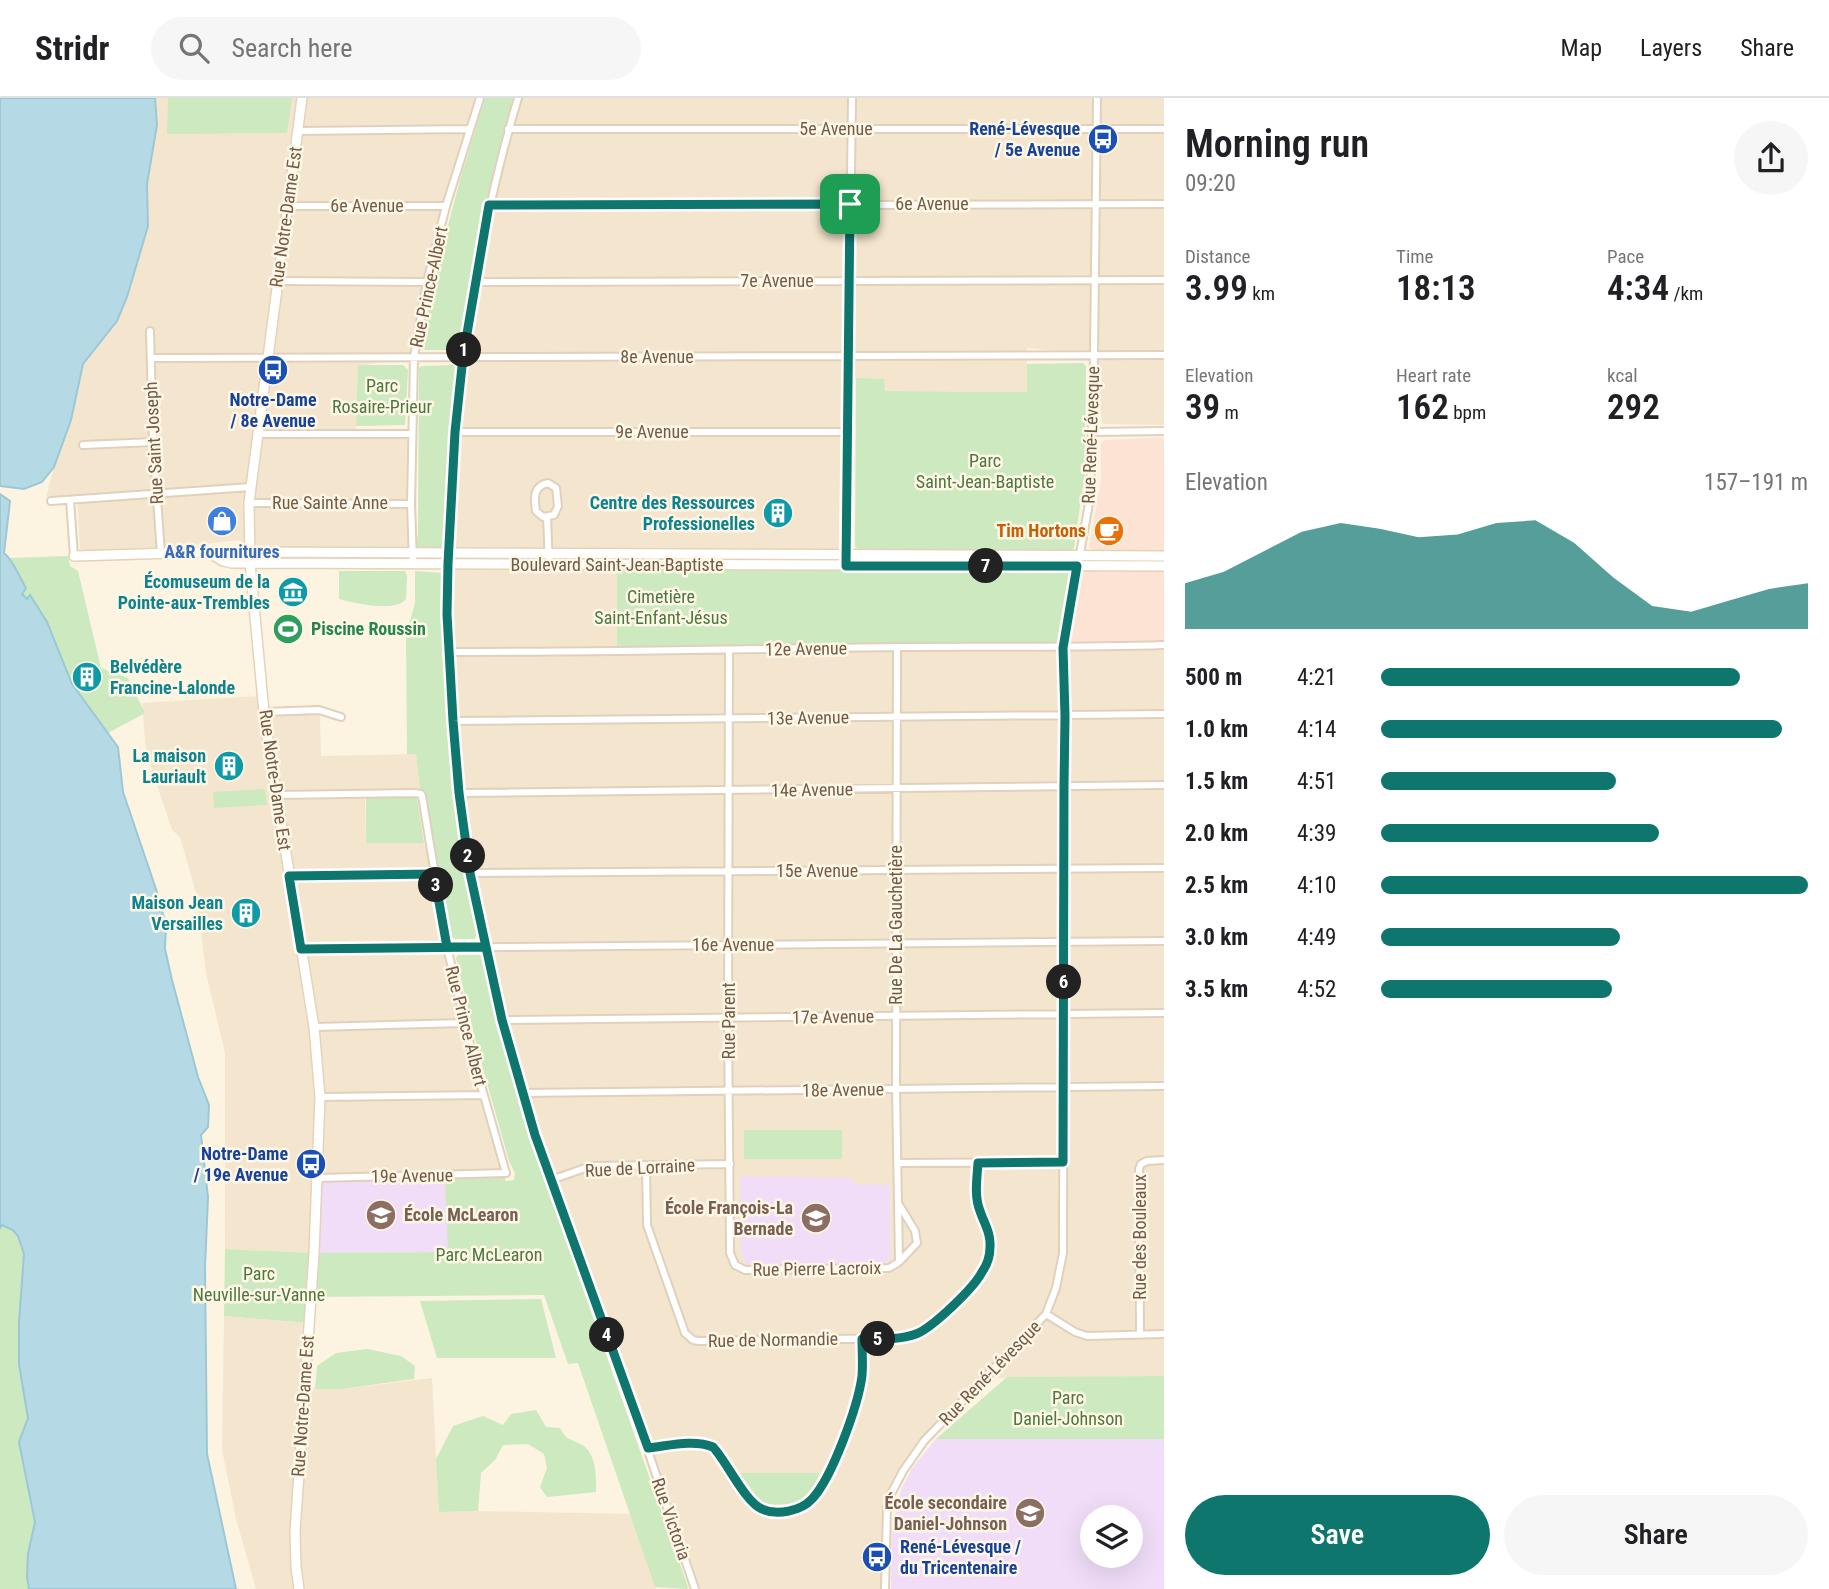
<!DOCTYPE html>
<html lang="en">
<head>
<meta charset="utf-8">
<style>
	:root { --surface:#fff; --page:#f6f6f6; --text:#202124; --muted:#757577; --line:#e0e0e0; --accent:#0f766e }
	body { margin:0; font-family:"Roboto Condensed",sans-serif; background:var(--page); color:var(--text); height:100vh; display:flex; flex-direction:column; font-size:26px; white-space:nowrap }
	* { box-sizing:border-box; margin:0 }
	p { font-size:23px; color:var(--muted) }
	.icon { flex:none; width:38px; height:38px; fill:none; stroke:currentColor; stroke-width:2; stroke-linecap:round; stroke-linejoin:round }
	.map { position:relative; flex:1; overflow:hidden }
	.drawer { display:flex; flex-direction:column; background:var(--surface); width:665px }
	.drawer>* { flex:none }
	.controls { position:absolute; left:1080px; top:1407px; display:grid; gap:14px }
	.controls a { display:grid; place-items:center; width:63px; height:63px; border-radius:50%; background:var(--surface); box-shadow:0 7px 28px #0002; font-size:35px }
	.pin { position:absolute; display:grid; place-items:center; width:60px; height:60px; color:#fff; margin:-30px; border-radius:14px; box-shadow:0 4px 10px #0006 }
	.km { position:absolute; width:35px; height:35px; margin:-18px; border-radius:50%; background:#222; color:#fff; font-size:19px; line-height:35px; text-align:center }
	.round { display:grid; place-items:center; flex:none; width:74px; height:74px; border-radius:37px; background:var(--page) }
	.headline { display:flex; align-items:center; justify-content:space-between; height:119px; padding:0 21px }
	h1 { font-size:38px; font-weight:600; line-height:52px }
	.figures { display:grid; grid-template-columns:repeat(3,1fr); gap:10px; height:119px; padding:7px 21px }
	.figures div { display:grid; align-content:center }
	.figures b { font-size:35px; font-weight:600 }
	.figures small { font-size:19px; font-weight:400 }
	.figures p { font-size:19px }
	.chart { height:196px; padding:14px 21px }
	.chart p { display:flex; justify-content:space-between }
	.chart svg { width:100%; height:126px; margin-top:7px; fill:var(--accent); opacity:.7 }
	.button { display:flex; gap:14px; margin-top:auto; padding:14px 21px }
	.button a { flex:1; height:80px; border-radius:42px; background:var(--accent); color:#fff; font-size:28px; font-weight:600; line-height:80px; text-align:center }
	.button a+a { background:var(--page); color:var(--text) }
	ul { padding:0 21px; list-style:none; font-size:23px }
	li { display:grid; grid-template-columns:112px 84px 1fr; align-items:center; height:52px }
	li i { height:18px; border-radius:9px; background:var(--accent) }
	header { display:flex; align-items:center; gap:42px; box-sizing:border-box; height:98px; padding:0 35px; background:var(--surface); border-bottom:2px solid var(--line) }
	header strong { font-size:33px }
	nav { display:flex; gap:38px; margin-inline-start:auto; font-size:24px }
	.search { width:490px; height:63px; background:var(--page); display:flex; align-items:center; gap:18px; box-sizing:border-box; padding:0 24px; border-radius:38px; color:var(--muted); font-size:26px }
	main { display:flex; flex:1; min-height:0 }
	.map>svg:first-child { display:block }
	.residential { fill:#f4e6ce }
	.commercial { fill:#fde3d3 }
	.education { fill:#f1ddf8; fill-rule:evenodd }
	.green { fill:#cce9bf }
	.water { fill:#b5dae5; stroke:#9bc8d7; stroke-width:2 }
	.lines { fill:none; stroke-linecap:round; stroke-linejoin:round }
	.street-casing { stroke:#e0d0bc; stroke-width:10 }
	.secondary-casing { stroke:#e5d2ba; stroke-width:12 }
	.street { stroke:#fff; stroke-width:6 }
	.secondary { stroke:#fff; stroke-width:9 }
	.route-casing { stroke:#fff; stroke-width:14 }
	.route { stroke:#0f766e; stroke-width:9 }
	.labels { text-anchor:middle; stroke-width:5; stroke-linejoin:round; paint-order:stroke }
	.street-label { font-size:18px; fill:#735b47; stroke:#fff7e6 }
	.transit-label { font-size:18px; font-weight:bold; fill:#164399; stroke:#fff7e6; text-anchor:end }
	.park-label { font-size:18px; fill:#4c7840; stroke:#fff7e6 }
	.culture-label { font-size:18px; font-weight:bold; fill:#0d838f; stroke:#fff7e6; text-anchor:end }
	.food-label { font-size:18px; font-weight:bold; fill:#c56008; stroke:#fff7e6; text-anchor:end }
	.shop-label { font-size:18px; font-weight:bold; fill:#366cbe; stroke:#fff7e6 }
	.leisure-label { font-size:18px; font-weight:bold; fill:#27864d; stroke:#fff7e6; text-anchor:start }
	.education-label { font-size:18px; font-weight:bold; fill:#785e54; stroke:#fff7e6; text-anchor:end }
</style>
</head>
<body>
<header>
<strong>Stridr</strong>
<div class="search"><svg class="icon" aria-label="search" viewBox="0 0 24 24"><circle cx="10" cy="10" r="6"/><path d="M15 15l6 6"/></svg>Search here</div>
<nav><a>Map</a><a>Layers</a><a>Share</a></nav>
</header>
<main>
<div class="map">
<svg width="1164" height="1491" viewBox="0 0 1164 1491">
	<rect width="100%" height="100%" fill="#fcf4e0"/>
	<path class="residential" d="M155,0H480L446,108L414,259L358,268L356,328L358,336H412V455L249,454L239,442L160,451L84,453L80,451L77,397L46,399L54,369L71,322L83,266L117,223L148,128L147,86L157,27Z
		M518,0H1164V327L1104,326L1102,324L1094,257L1027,250V294L884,293V281H841L839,448L837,451L617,456L449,455L455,334L475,184Z
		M448,466L617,467V553L1164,547V1278L985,1280L913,1357L887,1410L885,1491H695L535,1037L502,922L470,775L453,623Z
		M261,598L264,614L320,615L321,658L416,656L420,691L365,692L366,745H424L434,776L447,849L505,1076L314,1155L225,1151V955L206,875L196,795L180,739L172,732L146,654L142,605Z
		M224,1218L309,1225L305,1290L341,1291L432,1280L439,1414L478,1413L631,1416L656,1491H256L236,1421L222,1352Z"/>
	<path class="commercial" d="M1164,339V456L1093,452L1089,449L1101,383V345L1105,342Z
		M1077,468H1164V548L1063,550Z"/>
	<path class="education" d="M445,1077L449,1154L314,1155L318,1080Z
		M740,1078L852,1080L853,1086L890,1087L891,1160L883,1166L751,1169L744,1163L741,1154Z
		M936,1341H1164V1491H891L892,1431L901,1392L912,1370ZM1092,1419H1130V1458H1092Z"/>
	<path class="green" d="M168,0H292L287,35L167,36Z
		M485,0H513C489,83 472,167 459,252H420L423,243L433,184L460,82Z
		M1083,265L1086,268L1085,374L1074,450L1071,452L858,451L855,449L856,280L884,281L885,293L1027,294V266Z
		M358,267H403L408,272L405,327L356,328Z
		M453,267L456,271L448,353L443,448L440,452H423L415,449L418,437L419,270L422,268Z
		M68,458L70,468L78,473L101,570L128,580L145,615L108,635L72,586L47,524L30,497L27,501L22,495L26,489L16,475L9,460Z
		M617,467L1077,468L1063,550L617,554Z
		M339,473H405L407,478L406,501C395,515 355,505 339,501Z
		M415,473L443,475C443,543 445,611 452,678C458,731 468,784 477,837L474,841H455L450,838L426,697L420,691L416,656H407L406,537L415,505Z
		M265,691L267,707L214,710L213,694Z
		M366,700H417L424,745H366Z
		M458,857H482L496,917L531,1043L688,1489L687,1491L655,1489L578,1265L568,1266L544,1197L311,1199L309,1225L224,1218L225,1151L314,1155L448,1154L445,1077L505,1076V1083L514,1082L515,1075L509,1063L478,953L456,860Z
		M744,1032H842V1061H744Z
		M2,1127L13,1132L18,1138L24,1156L19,1225V1266L28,1320L19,1344L35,1424L28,1456L27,1479L29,1491H0V1130Z
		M541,1201L556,1260H437L420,1203Z
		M367,1251L401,1258L415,1268L414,1281L341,1291H315L317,1268L336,1255Z
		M1164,1278V1341H936L1007,1279Z
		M536,1312L546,1329L560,1330C567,1343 569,1340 582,1347C597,1356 596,1379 596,1394L547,1399L540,1389L547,1370L544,1356L528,1346L503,1347L495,1362L481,1375L478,1413L439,1414L436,1361L453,1328L483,1318L503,1327L511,1316Z
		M740,1375H820C809,1396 808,1406 781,1406C773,1406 766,1407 760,1402C753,1394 747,1384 740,1375Z"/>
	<path class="water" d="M0,0H155L157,27L147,86L148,128L127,199L117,223L83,266L71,322L54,369L42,384L24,391L0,388Z
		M0,396L10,403L4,455C14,463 19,479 26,490L22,496L27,501L30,497L47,524L72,586L118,649L123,694L157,794L166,827L165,851L172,882L198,979L209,1007L208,1029L201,1037L208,1099L205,1170L207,1356L236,1491H29L27,1479L28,1456L35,1424L19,1344L28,1320L19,1266V1225L24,1156L18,1138L13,1132L2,1127L0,1130Z"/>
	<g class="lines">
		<g class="street-casing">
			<path id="street" d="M518,0C479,130 460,260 452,396C451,422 448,448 448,475C446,515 449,556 451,596C455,656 460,716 470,775C485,864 508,951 535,1037L647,1350L695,1491
				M508,31H1164
				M298,33L469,31
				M288,108H446
				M489,108L1164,106
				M278,183L427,184
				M475,184L1164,182
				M150,233L153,344L161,456
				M151,260L1164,257
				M455,334H848
				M1093,334L1164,333
				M257,336H412
				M83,347L153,344
				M548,385L556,390L558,408L554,417L543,419L536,413C534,400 533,388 548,385Z
				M70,402L74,458
				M51,403L251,389
				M249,405L411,406
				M547,419L549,467
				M846,459L852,0
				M413,466L411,406L414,259L427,184L446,108L480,0
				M897,549L896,991L899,1164L917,1145L915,1133L898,1105
				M729,552L728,920L730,1155L735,1167L745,1172L889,1170L899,1164
				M449,554C597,554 745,551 894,549C984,548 1074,550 1164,547
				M264,614L319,612L341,619
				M453,623L1164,616
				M459,695L1164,687
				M276,697L415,695L421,696L422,698L447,849L473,959L506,1075L318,1080
				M470,775L1164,770
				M289,778L434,776
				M301,851L1164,843
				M502,922L1164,915
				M314,929L464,925
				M522,995L1164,988
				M320,999L483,997
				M897,1065L1063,1064
				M646,1068L647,1127L685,1235L693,1242L699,1243L899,1240C908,1238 917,1236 925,1231C939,1224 974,1188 982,1175C986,1167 990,1158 990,1149C991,1135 984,1126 980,1113C974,1099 977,1080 978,1065
				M551,1082L591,1068L730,1066
				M1046,1216L1075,1234L1087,1238L1164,1236
				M1140,1236L1139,1071L1141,1066L1147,1063L1164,1062
				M647,1350C670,1348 702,1337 719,1356C728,1369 747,1404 761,1411C776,1418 800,1413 812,1402C832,1383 858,1307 862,1278C863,1266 862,1253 862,1241
				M885,1491L887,1410L891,1396L903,1373L924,1343L1046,1216L1056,1190L1063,1155L1064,688L1065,618L1063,550L1090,400L1094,257L1097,0"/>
		</g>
		<g class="secondary-casing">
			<path id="secondary" d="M249,454L1164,458
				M74,458L208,454L223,463L232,465L1164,468
				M299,1491L296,1469L295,1434L314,1155L320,999L314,929L265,625L250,465L249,405L251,389L302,0"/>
		</g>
		<use href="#street" class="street"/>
		<use href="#secondary" class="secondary"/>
	</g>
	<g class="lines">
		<g class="route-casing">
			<path id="route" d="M850,106L489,107L463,259L455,334L448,466L447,516L453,623L459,695L470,775L486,849L301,851L289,778L434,776L447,849H486L502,922L535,1037L648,1350C668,1348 693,1341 713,1349C727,1364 745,1404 762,1411C777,1418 801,1413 812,1401C832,1380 858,1308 862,1278C863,1266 862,1253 862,1241C880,1241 899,1242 916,1236C932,1230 974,1190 982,1174C987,1167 990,1157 990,1149C991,1135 984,1125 980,1113C974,1098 977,1081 978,1065L1063,1064L1064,688L1065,618L1063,550L1077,468H846L850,106"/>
		</g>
		<use href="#route" class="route"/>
	</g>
	<defs>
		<g id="bus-disc" transform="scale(1.575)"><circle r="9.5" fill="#1a4fb4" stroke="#fff7e6"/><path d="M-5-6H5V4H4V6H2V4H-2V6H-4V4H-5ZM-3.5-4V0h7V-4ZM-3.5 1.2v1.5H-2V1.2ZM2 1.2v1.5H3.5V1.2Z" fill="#fff"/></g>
		<g id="building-disc" transform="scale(1.575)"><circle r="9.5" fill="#0f9aa8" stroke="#fff7e6"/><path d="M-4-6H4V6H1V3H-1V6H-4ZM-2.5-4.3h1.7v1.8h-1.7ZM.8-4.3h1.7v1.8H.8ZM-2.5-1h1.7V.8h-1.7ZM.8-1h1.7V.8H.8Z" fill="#fff"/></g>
		<g id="shop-disc" transform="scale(1.575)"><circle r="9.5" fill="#3f7fe0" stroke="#fff7e6"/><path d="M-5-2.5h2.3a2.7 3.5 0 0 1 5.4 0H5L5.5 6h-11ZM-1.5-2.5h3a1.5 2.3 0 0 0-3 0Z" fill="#fff"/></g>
		<g id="cafe-disc" transform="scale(1.575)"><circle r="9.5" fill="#e8710a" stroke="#fff7e6"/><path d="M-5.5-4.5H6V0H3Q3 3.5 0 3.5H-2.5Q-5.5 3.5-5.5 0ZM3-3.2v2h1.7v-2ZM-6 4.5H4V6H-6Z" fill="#fff"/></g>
		<g id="museum-disc" transform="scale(1.575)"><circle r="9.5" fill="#0f9aa8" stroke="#fff7e6"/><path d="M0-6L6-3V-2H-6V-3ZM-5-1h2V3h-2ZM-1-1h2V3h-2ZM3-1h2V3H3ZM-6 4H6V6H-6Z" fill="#fff"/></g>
		<g id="stadium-disc" transform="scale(1.575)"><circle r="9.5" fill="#2e9e5b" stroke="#fff7e6"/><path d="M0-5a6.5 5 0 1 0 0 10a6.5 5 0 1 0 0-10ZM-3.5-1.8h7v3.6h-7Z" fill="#fff"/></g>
		<g id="school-disc" transform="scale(1.575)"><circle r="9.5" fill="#8d6e63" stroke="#fff7e6"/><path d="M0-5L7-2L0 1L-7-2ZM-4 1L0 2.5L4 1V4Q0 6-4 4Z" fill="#fff"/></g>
	</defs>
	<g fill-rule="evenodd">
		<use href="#bus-disc" x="1103" y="41"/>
		<use href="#bus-disc" x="273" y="272"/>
		<use href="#building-disc" x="778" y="415"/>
		<use href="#shop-disc" x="222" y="423"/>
		<use href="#cafe-disc" x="1109" y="433"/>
		<use href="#museum-disc" x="293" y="494"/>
		<use href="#stadium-disc" x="288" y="531"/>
		<use href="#building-disc" x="87" y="579"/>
		<use href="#building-disc" x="229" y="668"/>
		<use href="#building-disc" x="246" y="815"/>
		<use href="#bus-disc" x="311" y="1066"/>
		<use href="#school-disc" x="381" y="1117"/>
		<use href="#school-disc" x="816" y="1120"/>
		<use href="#school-disc" x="1030" y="1415"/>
		<use href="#bus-disc" x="877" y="1459"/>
	</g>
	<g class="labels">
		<g class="street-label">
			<text x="836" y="37">5e Avenue</text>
			<text x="932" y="112">6e Avenue</text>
			<text x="367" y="114">6e Avenue</text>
			<text transform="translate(286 119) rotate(-82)" y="6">Rue Notre-Dame Est</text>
			<text x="777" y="189">7e Avenue</text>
			<text transform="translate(429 189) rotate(-78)" y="6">Rue Prince-Albert</text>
			<text x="657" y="265">8e Avenue</text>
			<text x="652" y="340">9e Avenue</text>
			<text transform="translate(1091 337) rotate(-88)" y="6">Rue René-Lévesque</text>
			<text transform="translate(154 345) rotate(-93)" y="6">Rue Saint Joseph</text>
			<text x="330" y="411">Rue Sainte Anne</text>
			<text x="617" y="473">Boulevard Saint-Jean-Baptiste</text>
			<text transform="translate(806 551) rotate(-1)" y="6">12e Avenue</text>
			<text transform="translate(808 620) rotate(-1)" y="6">13e Avenue</text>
			<text transform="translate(275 682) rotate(82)" y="6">Rue Notre-Dame Est</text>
			<text transform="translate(812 692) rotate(-1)" y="6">14e Avenue</text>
			<text x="817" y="779">15e Avenue</text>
			<text transform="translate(896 827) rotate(-90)" y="6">Rue De La Gauchetière</text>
			<text x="733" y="853">16e Avenue</text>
			<text transform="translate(833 919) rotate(-1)" y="6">17e Avenue</text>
			<text transform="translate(729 923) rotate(-90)" y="6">Rue Parent</text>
			<text transform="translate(466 928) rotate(76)" y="6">Rue Prince Albert</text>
			<text transform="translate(843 992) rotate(-1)" y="6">18e Avenue</text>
			<text transform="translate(640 1070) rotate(-3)" y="6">Rue de Lorraine</text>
			<text transform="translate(412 1078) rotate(-1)" y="6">19e Avenue</text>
			<text transform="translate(1140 1139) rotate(-90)" y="6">Rue des Bouleaux</text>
			<text transform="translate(817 1171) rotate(-1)" y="6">Rue Pierre Lacroix</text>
			<text transform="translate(773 1242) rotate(-1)" y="6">Rue de Normandie</text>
			<text transform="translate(990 1275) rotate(-46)" y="6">Rue René-Lévesque</text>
			<text transform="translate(303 1308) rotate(-86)" y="6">Rue Notre-Dame Est</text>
			<text transform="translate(671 1421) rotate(71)" y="6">Rue Victoria</text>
		</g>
		<g class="transit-label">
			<text x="1080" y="37">René-Lévesque<tspan x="1080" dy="21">/ 5e Avenue</tspan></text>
			<text x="273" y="308" text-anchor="middle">Notre-Dame<tspan x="273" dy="21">/ 8e Avenue</tspan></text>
			<text x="288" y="1062">Notre-Dame<tspan x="288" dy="21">/ 19e Avenue</tspan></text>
			<text x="900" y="1455" text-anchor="start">René-Lévesque /<tspan x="900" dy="21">du Tricentenaire</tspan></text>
		</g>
		<g class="park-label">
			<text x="382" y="294">Parc<tspan x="382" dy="21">Rosaire-Prieur</tspan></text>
			<text x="985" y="369">Parc<tspan x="985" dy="21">Saint-Jean-Baptiste</tspan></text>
			<text x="661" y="505">Cimetière<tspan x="661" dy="21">Saint-Enfant-Jésus</tspan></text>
			<text x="489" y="1163">Parc McLearon</text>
			<text x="259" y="1182">Parc<tspan x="259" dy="21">Neuville-sur-Vanne</tspan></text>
			<text x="1068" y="1306">Parc<tspan x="1068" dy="21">Daniel-Johnson</tspan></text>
		</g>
		<g class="culture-label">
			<text x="755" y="411">Centre des Ressources<tspan x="755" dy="21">Professionelles</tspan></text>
			<text x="270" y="490">Écomuseum de la<tspan x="270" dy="21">Pointe-aux-Trembles</tspan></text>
			<text x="110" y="575" text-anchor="start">Belvédère<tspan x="110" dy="21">Francine-Lalonde</tspan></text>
			<text x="206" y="664">La maison<tspan x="206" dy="21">Lauriault</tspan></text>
			<text x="223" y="811">Maison Jean<tspan x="223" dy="21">Versailles</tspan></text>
		</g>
		<g class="food-label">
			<text x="1086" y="439">Tim Hortons</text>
		</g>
		<g class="shop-label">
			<text x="222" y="460">A&amp;R fournitures</text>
		</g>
		<g class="leisure-label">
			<text x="311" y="537">Piscine Roussin</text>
		</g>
		<g class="education-label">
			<text x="793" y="1116">École François-La<tspan x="793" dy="21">Bernade</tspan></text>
			<text x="404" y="1123" text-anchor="start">École McLearon</text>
			<text x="1007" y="1411">École secondaire<tspan x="1007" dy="21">Daniel-Johnson</tspan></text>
		</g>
	</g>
</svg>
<div class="controls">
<a><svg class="icon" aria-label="layers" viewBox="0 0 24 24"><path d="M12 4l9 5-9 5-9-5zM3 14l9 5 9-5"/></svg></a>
</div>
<div class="pin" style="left:850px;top:106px;background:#1e9e55"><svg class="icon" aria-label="arrive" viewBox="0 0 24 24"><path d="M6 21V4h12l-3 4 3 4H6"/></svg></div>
<b class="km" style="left:464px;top:252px">1</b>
<b class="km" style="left:468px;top:758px">2</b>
<b class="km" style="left:436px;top:787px">3</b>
<b class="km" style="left:607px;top:1237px">4</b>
<b class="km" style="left:878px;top:1241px">5</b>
<b class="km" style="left:1064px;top:884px">6</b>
<b class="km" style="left:986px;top:468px">7</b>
</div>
<section class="drawer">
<div class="headline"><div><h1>Morning run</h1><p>09:20</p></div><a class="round"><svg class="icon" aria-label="share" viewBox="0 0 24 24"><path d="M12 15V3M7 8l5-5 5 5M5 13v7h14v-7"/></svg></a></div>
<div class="figures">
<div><p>Distance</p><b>3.99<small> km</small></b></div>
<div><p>Time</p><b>18:13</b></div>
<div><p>Pace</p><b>4:34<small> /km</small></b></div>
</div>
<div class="figures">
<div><p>Elevation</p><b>39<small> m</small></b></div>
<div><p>Heart rate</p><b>162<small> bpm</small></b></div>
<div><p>kcal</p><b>292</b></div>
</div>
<div class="chart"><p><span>Elevation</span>157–191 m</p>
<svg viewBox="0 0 160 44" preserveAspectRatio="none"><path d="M0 44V28L10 24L20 17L30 10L40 7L50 9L60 12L70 11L80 7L90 6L100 14L110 26L120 36L130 38L140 34L150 30L160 28V44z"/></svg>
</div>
<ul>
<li><b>500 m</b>4:21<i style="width:84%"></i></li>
<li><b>1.0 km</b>4:14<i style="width:94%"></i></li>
<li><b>1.5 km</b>4:51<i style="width:55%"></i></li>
<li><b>2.0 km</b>4:39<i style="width:65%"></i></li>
<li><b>2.5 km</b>4:10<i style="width:100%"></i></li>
<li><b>3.0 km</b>4:49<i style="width:56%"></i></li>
<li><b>3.5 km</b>4:52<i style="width:54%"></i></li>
</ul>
<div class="button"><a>Save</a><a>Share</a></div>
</section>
</main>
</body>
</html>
